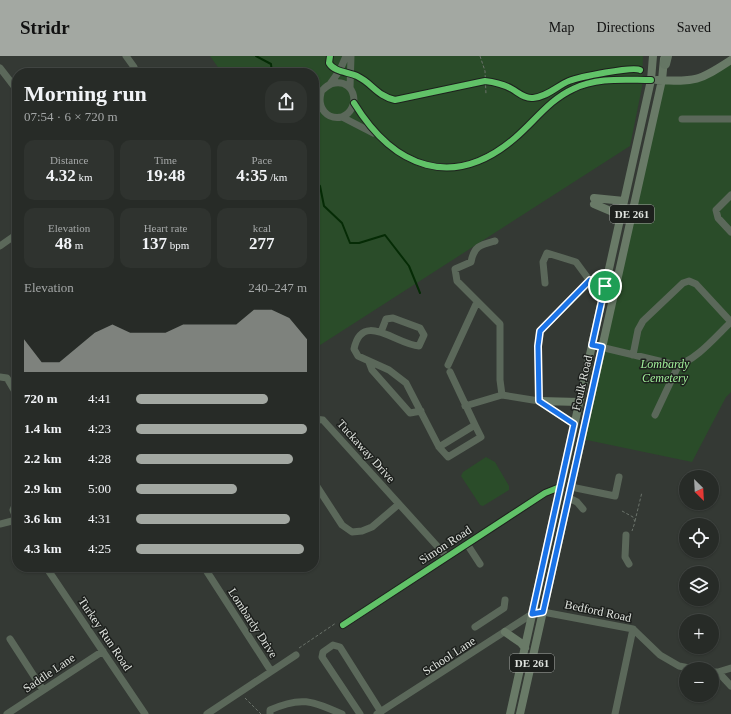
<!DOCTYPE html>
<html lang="en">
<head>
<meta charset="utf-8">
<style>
	:root { --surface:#272b27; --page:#2f332f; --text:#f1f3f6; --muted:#a4a7a7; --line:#434744; --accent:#a3a8a2 }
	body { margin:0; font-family:Georgia,serif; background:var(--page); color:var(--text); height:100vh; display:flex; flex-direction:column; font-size:15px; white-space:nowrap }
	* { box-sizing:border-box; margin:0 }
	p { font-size:13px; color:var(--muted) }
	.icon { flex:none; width:22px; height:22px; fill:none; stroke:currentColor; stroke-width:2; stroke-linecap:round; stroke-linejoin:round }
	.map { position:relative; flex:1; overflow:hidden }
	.sheet { position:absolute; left:12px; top:12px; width:307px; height:504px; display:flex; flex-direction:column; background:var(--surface); border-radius:16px; box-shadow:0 1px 3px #0004,0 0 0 1px var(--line) }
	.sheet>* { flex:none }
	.needle { width:26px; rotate:156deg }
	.tools { position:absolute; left:679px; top:414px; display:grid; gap:8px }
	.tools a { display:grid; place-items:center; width:40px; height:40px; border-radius:50%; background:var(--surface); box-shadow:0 1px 3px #0004,0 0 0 1px var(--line); font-size:20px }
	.pin { position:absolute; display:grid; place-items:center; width:34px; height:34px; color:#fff; margin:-17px; border:2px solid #fff; border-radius:50%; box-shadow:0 1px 4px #0007 }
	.round { display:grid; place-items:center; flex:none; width:42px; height:42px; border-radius:16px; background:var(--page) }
	.overview { display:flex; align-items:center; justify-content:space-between; height:68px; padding:0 12px }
	h1 { font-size:22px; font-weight:800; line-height:30px }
	.figures { display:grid; grid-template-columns:repeat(3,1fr); gap:6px; height:68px; padding:4px 12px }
	.figures div { display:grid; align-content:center; border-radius:10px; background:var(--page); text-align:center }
	.figures b { font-size:17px; font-weight:800 }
	.figures small { font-size:11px; font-weight:400 }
	.figures p { font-size:11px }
	.chart { height:112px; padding:8px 12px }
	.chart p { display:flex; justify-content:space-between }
	.chart svg { width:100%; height:72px; margin-top:4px; fill:var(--accent); opacity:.7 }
	ul { padding:0 12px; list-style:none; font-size:13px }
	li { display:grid; grid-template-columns:64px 48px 1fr; align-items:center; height:30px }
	li i { height:10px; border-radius:5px; background:var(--accent) }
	header { display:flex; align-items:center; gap:24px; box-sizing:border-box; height:56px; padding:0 20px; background:var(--accent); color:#111 }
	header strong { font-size:19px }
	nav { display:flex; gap:22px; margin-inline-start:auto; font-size:14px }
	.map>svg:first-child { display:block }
	.green { fill:#2a4c29 }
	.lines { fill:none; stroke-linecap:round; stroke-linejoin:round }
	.stream { stroke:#052b05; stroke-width:2 }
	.path { stroke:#6a726a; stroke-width:1; stroke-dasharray:3 2; stroke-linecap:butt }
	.minor { stroke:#5b685a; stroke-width:7 }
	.major { stroke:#697a67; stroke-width:8 }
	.highway { stroke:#657664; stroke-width:10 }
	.cycleway-casing { stroke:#1d201d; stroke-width:8 }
	.cycleway { stroke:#61c268; stroke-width:6 }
	.route-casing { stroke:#fff; stroke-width:8 }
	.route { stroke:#1a73e8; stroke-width:5 }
	.labels { text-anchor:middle; stroke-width:3; stroke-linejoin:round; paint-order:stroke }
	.shield { fill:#1d201d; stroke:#a5a8a4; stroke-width:1 }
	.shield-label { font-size:11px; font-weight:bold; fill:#dfe3de }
	.park-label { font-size:12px; font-style:italic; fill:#a1ef9a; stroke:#1d201d }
	.street-label { font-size:12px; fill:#dfe3de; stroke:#1d201d }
</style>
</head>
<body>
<header>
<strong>Stridr</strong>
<nav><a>Map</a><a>Directions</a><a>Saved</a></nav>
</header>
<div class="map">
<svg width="731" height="658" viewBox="0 0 731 658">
	<rect width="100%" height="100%" fill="#343934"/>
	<path class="green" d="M210,0H643L642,31L630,90L314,293V17H222Z
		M731,4V336L726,341L692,406L582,383L662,24L689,25Z
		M486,401L495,406L509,430V434L483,450L480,449L461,420L463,416Z"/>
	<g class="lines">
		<path class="stream" d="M256,0L271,8L272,17
			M314,124L320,130L324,150L342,167L350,187H359L385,179L409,210L420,237"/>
		<path class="path" d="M480,0L485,15L486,39
			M622,455L633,461L635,466L632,475
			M635,465L642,436
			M299,592L336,567
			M245,642L261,658"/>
		<path class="minor" d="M126,0L134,11
			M0,12L17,34
			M330,28L340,14L346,0
			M350,32L351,0
			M314,41C322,37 325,28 335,27C356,24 361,53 342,61C327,64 317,52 321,37
			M354,47C394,112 453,135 515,82C535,65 549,44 573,33C597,21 624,24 651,24
			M342,61L373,77
			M682,63H731
			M731,139L716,154L718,162L731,176
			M495,185C480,189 474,190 471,206L455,213L457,225L500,268V324L502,339L539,345L538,290L540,275L590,225L576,206L547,197L543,206L545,227
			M0,190L17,178
			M381,276L386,263L393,262L420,272L424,279L419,290C397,289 362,254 354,293L358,300L389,314L406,327L439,391L475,369L450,316
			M592,289L676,309C695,306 717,279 731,266
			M633,299L638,274L643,265L683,227L689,225L696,228L731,266
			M369,306L372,314L410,357L421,355
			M448,309L477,246
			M0,321L7,322L17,339
			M465,350L502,339
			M655,359L679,308
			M314,363L323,364L447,501
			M439,391L448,401L481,381L475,369
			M314,426L342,469L352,476L362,475L372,471L399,448
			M571,431L615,440L619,421
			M569,442L577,446L583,453
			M17,445L13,454L17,465
			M0,468L16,464
			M626,479L625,501L629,508
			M467,488L480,508
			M46,511L145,658
			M204,511L271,615
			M343,569L545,437L560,431
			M475,571L504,552L505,544
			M10,583L43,634
			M712,616H718L731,630
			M718,616L731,612
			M7,658L103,595
			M207,658L296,599
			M270,658V654C301,640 312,645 342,658
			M360,658L322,601L323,596L333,589L340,591L381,656
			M377,658L532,558L543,556L633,573L660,599L679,610L694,613
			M615,658L633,573"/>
		<path class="major" d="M657,24C696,26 699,25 731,4
			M594,142L624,145
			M594,148L620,159
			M590,225L605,231
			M539,345L574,368
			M540,345L579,346
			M505,576L521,587L525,592
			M510,658L651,24L653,0
			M520,658L662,24L664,3"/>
		<path class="highway" d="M665,8L667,0"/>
		<g class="cycleway-casing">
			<path id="cycleway" d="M330,0L329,7C334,16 348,16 357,20C372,27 377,40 395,44L485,25C494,26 503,28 512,33C519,37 525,43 533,42C547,41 557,30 569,25C579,21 633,10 640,14
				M354,47C394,112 453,135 515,82C535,65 549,44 573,33C597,21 624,24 651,24
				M343,569L545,437L560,431"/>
		</g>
		<use href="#cycleway" class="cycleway"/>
	</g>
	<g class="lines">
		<g class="route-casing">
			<path id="route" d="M590,224L605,230L592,289L602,291L543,556L532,558L574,368L539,345L538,290L540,275Z"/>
		</g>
		<use href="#route" class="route"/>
	</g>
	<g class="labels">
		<g class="shield">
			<rect x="610" y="149" width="44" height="18" rx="3"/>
			<rect x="510" y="598" width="44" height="18" rx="3"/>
		</g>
		<g class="shield-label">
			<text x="632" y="162">DE 261</text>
			<text x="532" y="611">DE 261</text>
		</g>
		<g class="park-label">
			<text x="665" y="312">Lombardy<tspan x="665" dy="14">Cemetery</tspan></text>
		</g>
		<g class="street-label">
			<text transform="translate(582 327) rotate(-77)" y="4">Foulk Road</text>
			<text transform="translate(366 395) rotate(48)" y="4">Tuckaway Drive</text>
			<text transform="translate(445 489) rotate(-33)" y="4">Simon Road</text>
			<text transform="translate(598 555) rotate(12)" y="4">Bedford Road</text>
			<text transform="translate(253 567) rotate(57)" y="4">Lombardy Drive</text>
			<text transform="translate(105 578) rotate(56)" y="4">Turkey Run Road</text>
			<text transform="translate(449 600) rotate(-33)" y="4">School Lane</text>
			<text transform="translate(49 617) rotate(-34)" y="4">Saddle Lane</text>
		</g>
	</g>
</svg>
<div class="tools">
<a><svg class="needle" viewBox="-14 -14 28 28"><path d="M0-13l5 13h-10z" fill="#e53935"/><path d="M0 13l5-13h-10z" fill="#a4a7a7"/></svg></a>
<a><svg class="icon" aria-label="locate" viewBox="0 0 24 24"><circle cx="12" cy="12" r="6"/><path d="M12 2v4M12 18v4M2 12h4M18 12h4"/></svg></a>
<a><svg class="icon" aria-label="layers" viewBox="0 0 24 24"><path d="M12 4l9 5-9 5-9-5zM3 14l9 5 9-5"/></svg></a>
<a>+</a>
<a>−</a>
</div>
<div class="pin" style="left:605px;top:230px;background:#1e9e55"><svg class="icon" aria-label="arrive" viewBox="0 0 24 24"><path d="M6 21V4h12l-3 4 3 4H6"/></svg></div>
<section class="sheet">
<div class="overview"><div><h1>Morning run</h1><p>07:54 · 6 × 720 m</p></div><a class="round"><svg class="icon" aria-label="share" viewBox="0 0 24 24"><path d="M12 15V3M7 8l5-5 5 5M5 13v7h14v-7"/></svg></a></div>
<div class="figures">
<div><p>Distance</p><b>4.32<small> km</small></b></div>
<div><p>Time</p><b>19:48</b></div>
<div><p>Pace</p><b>4:35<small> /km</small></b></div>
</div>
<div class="figures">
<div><p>Elevation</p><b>48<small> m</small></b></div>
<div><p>Heart rate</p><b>137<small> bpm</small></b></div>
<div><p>kcal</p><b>277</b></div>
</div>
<div class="chart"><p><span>Elevation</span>240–247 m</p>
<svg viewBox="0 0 160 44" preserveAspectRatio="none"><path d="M0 44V24L10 38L20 38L30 29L40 20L50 15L60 20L70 20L80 20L90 15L100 15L110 15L120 15L130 6L140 6L150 11L160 24V44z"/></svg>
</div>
<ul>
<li><b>720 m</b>4:41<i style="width:77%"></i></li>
<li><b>1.4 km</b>4:23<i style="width:100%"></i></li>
<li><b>2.2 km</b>4:28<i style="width:92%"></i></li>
<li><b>2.9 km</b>5:00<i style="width:59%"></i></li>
<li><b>3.6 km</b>4:31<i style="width:90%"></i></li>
<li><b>4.3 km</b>4:25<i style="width:98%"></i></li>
</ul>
</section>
</div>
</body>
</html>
